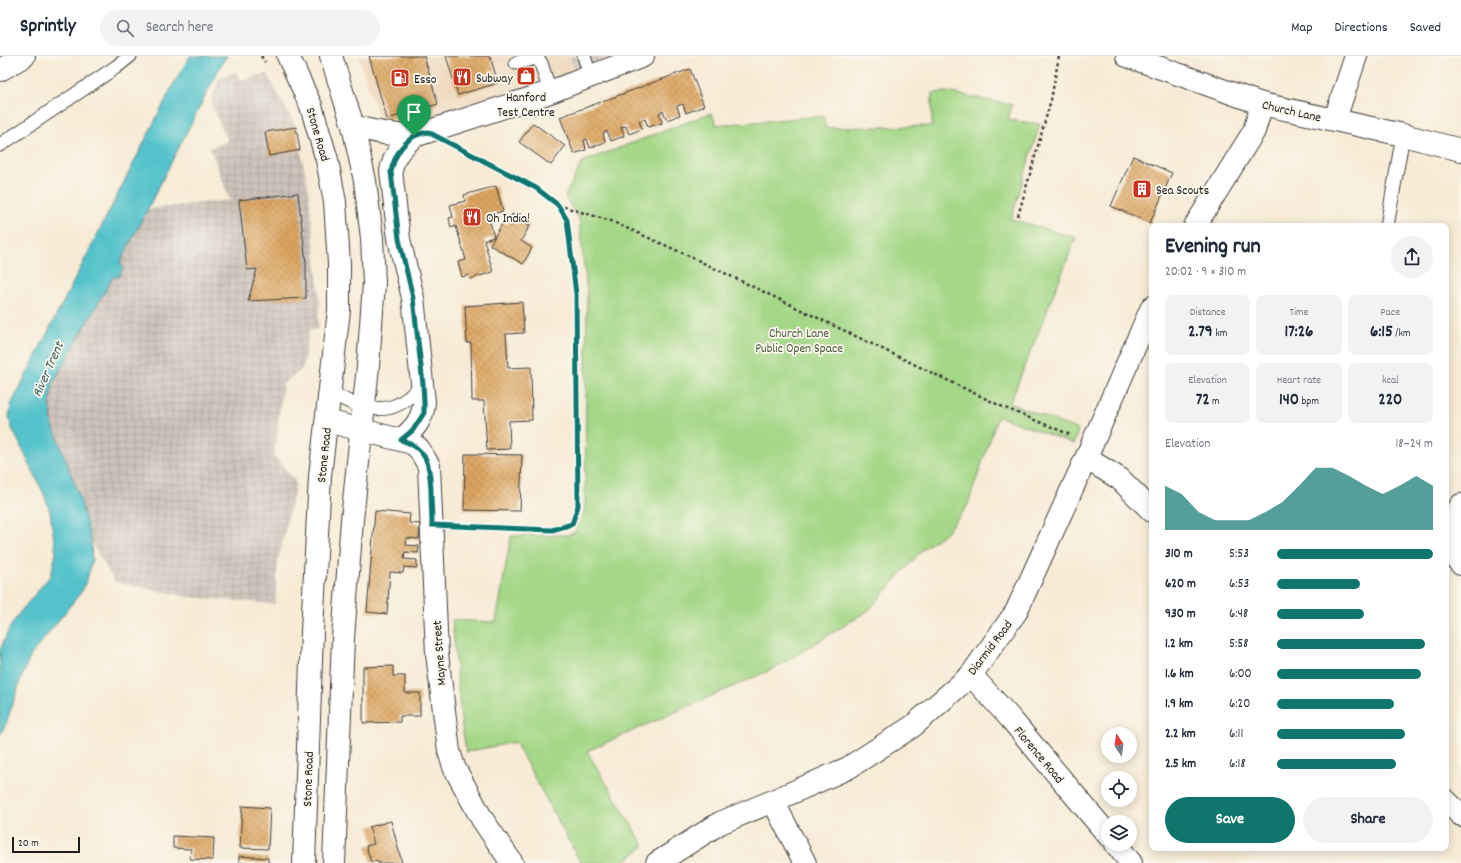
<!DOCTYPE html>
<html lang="en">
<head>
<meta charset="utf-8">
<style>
	:root { --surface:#fff; --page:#f2f2f3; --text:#1f2937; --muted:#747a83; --line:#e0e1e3; --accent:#0f766e }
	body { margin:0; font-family:Dekko,sans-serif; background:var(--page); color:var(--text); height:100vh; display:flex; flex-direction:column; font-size:15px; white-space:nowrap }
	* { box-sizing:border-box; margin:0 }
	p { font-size:13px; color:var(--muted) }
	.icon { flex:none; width:22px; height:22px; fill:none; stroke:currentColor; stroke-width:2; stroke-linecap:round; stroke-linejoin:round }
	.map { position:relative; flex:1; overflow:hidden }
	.drawer { position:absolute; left:1149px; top:167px; width:300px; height:628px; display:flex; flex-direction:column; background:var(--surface); border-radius:8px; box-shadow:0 2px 10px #0003 }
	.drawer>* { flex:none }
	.needle { width:26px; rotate:347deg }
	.buttons { position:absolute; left:1101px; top:671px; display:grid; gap:8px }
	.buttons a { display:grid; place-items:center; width:36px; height:36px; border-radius:50%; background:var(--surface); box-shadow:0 2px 10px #0003; font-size:20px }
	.scale { position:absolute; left:12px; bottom:10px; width:68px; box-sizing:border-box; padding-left:4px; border:2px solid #1c1c1c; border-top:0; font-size:11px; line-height:14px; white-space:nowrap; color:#1c1c1c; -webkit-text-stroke:3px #fbf7ec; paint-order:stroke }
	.pin { position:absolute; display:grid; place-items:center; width:34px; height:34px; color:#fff; margin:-41px -17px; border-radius:50% 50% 50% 0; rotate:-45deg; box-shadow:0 0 4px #0007 }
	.pin .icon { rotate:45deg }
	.round { display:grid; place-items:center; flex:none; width:42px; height:42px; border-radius:21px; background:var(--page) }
	.head { display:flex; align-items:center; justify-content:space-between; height:68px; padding:0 16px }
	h1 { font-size:22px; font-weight:700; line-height:30px }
	.metrics { display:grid; grid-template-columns:repeat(3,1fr); gap:6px; height:68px; padding:4px 16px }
	.metrics div { display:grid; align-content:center; border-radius:8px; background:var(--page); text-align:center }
	.metrics b { font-size:17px; font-weight:700 }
	.metrics small { font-size:11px; font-weight:400 }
	.metrics p { font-size:11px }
	.chart { height:112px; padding:8px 16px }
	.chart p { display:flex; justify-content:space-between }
	.chart svg { width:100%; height:72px; margin-top:4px; fill:var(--accent); opacity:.7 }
	.button { display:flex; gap:8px; margin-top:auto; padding:8px 16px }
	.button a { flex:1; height:46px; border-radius:24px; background:var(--accent); color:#fff; font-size:16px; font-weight:700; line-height:46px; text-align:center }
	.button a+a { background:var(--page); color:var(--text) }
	ul { padding:0 16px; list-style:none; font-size:13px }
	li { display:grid; grid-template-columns:64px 48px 1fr; align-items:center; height:30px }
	li i { height:10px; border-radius:5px; background:var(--accent) }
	header { display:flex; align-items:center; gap:24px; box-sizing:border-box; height:56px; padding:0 20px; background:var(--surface); border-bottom:1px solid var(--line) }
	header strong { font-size:19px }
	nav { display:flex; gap:22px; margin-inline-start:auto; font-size:14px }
	.search { width:280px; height:36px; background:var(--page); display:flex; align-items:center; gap:10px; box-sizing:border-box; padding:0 14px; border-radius:22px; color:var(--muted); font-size:15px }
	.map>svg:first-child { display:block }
	.built { fill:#eed7bb }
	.industrial { fill:url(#industrial-grid) }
	.green { fill:#a4d787; stroke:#607a52 }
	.water { fill:#54c2cb; stroke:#386f74 }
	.building { fill:url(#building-cross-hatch) }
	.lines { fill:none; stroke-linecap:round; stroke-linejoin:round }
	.lane-casing { stroke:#3d3b38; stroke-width:15 }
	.street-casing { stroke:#3d3b38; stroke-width:24 }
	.secondary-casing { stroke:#3d3b38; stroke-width:24 }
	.highway-casing { stroke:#3d3b38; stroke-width:24 }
	.path { stroke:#3d3b38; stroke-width:2.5; stroke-dasharray:3 3; stroke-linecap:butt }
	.lane { stroke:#fff; stroke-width:13 }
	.street { stroke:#fff; stroke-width:22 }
	.secondary { stroke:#fff; stroke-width:22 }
	.highway { stroke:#fff; stroke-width:22 }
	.route-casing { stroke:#fff; stroke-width:8 }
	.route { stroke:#0f766e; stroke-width:5 }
	.labels { text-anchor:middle; stroke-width:3.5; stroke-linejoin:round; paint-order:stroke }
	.poi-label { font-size:13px; fill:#1c1c1c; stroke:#fbf7ec; text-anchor:start }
	.street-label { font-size:13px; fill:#1c1c1c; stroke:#fbf7ec }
	.park-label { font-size:13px; fill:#4c5d41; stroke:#fbf7ec }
	.water-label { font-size:14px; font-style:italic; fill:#325e62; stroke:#fbf7ec }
</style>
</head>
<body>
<header>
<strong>Sprintly</strong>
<div class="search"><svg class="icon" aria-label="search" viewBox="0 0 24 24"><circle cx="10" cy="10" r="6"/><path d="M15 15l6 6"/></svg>Search here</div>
<nav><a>Map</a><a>Directions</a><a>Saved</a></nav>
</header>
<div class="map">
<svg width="1461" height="807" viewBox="0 0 1461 807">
	<defs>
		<pattern id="industrial-grid" width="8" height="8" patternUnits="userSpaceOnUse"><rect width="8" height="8" fill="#ccc2b9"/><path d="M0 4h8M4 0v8" fill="none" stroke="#afa69e"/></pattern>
		<pattern id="building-cross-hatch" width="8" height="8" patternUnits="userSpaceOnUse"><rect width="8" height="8" fill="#dca560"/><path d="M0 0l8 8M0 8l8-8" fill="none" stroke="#bc8d53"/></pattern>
	</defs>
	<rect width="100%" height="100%" fill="#fbf7ec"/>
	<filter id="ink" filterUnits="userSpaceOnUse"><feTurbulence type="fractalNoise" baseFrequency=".025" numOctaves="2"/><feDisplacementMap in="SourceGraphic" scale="8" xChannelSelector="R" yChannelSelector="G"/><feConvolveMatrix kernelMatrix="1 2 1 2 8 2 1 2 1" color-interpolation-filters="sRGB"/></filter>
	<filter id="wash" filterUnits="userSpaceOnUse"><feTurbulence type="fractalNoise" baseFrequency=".012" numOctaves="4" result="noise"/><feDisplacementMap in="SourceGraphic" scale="16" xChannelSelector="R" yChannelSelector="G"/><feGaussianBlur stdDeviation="0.9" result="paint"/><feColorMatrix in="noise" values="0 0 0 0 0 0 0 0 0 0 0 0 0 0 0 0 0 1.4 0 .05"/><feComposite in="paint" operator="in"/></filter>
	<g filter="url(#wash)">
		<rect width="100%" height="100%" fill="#f7ebd6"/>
		<path class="built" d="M358,0H570L574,14L415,67H387L379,63Z"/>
		<path class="industrial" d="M570,0H613L574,14Z
			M236,16L241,24L267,17L296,71L308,131L320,245L318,273L309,275L303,312L283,328L274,400L296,426L278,506L275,548L189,541L115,526L91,486L80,442L52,367L50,356V342L53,327L113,221H119V207L147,153L230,144L210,92L228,85L212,50V40L220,22Z"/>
		<path class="green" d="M947,36L1012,49L1008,64L1040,68L1011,163L1076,182L1010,347L1078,374L1074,388L998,360L967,451L944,478L924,492L868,555L775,612L587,695L644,790L622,807H581L515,686L466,696L461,663L452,564L496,566L511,480L569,479L576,475L585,452L587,236L579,163L565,141L582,106L711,57L717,69L823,60L826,72L932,70V37Z"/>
		<path class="water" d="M190,0H227L223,5L120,207L123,212L119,221H113L53,327L50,347L52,367L80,442L91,486L92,504L88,520L82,535L31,599L20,626L6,668L0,679V594L10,571L20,556L51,519L56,497L50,456L44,438L11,370L9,360L11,349L175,25Z"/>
		<g id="blocks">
			<path class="building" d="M369,0H424L438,48L387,63Z
				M446,0H490L498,27L458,39Z
				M690,13L704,50L686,57L683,48L677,50L680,59L667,64L663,55L659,57L662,67L648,71L645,63L639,65L642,73L629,78L626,70L621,71L624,80L611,85L607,75L603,77L605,86L590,92L587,83L584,84L586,94L574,98L560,61Z
				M533,67L565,90L551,109L519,86Z
				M296,71L300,94L269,100L265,76Z
				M1133,100L1172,117L1150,167L1111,150Z
				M496,130L503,155L488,159L494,181L484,184L493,216L470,223L469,219L462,221L458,206L466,204L456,170L451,172L449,162L453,161L450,149L465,145L464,139Z
				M298,137L306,207V242L248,245L257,213L247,214L239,144Z
				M512,158L530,169L521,185L532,192L523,208L490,189L503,166L507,168Z
				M522,246L524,277L506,278L508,312L531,311L532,364L509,365L510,393L487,394L484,345H472L471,287H467L465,250Z
				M465,398L522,399L520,455L464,454Z
				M375,455L410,458L409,467L420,468L419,483L407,482L406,489L419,490L418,497L405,496L404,503L417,504V512L404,511L403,517L390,516L387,558L367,556Z
				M393,610V620H405V637H420V660H400V666L363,667V611Z
				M242,750L270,752L268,793L240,792Z
				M391,765L402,807H378L377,804L371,806L366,790L374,788L369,771Z
				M173,780L214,782L213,804L190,803L191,793L173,792Z
				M239,800L268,802V807H239Z"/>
		</g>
	</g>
	<g filter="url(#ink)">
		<use href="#blocks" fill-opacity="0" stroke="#3d3b38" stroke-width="1"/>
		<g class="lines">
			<g class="lane-casing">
				<path id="lane" d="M584,0L590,20
					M516,7L536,2L541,7L550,36
					M0,89L116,11L130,0
					M1387,170L1403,79
					M330,336C340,341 353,349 364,351C391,357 406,347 423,327"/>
			</g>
			<g class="street-casing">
				<path id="street" d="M1335,63L1356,0
					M1195,170L1254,75L1262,48
					M1086,402L1120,423L1152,455
					M1461,449C1452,465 1447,494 1461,508
					M971,619L1010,662L1108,779
					M773,745L805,807
					M1446,745L1461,759
					M1116,788L1131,807
					M657,807L720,767L773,745L848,712L913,670L971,619L1016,556L1086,402L1152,251"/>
			</g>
			<g class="secondary-casing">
				<path id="secondary" d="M1127,0L1262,48L1403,79L1461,94
					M353,70C373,76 392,79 414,80L550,36L643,0
					M327,365L412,387L419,393L429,410L437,598L449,695L454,711L482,763L512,807
					M401,384C414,373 423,364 424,346L413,242L399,183L391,115C394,98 401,92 414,80"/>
			</g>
			<g class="highway-casing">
				<path id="highway" d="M288,0L311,50L327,104L335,146L339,208V254L320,420L312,576L304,807
					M331,0L353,70L365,125L372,182L374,227L368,310L352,464L343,582L334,807
					M0,14L24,0"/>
			</g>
			<path class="path" d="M261,0L265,6
				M558,149L611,165L687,199L1003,351L1071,379
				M1018,160L1051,44L1059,0
				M453,470L553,474L572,468L578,450L576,238L567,164L558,149L536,132L456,90"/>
			<use href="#lane" class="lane"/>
			<use href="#street" class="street"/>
			<use href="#secondary" class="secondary"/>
			<use href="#highway" class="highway"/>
		</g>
	</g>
	<g class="lines" filter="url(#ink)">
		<g class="route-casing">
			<path id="route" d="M428,76L536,132L558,149L567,164L576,238L578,450L572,468L552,474L432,469C432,458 431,446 431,435C430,409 428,393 401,384L413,374L424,357V346L423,328L413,242L399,183L391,116C394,101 401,89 413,81C417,78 424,77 428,76Z"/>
		</g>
		<use href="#route" class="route"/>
	</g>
	<defs>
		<g id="shop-square" transform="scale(1)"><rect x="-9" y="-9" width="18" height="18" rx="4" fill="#c8321e" stroke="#fbf7ec"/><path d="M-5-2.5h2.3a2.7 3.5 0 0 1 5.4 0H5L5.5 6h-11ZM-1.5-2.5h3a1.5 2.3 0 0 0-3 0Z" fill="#fff"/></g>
		<g id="restaurant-square" transform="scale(1)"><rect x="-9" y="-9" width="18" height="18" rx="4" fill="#c8321e" stroke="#fbf7ec"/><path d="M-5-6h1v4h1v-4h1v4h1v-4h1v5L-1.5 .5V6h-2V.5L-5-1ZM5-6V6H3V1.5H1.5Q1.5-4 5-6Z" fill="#fff"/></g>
		<g id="fuel-square" transform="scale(1)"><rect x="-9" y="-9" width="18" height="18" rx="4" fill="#c8321e" stroke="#fbf7ec"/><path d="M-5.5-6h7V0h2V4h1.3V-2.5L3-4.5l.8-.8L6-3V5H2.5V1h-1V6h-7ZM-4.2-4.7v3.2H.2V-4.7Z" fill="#fff"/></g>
		<g id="building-square" transform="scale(1)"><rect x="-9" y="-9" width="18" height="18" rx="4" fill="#c8321e" stroke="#fbf7ec"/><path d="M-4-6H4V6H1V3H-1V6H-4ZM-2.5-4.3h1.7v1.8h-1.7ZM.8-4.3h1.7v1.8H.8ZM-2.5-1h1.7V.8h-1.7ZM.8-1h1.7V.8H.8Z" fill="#fff"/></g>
	</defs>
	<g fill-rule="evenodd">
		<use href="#shop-square" x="526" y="20"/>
		<use href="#restaurant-square" x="462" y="21"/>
		<use href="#fuel-square" x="400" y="22"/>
		<use href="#building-square" x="1142" y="133"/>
		<use href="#restaurant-square" x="472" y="161"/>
	</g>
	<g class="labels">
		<g class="poi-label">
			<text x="476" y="26">Subway</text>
			<text x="414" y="27">Esso</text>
			<text x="526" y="45" text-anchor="middle">Hanford<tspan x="526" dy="15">Test Centre</tspan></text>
			<text x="1156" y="138">Sea Scouts</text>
			<text x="486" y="166">Oh India!</text>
		</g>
		<g class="street-label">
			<text transform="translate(1292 54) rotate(13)" y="5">Church Lane</text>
			<text transform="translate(319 78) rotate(74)" y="5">Stone Road</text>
			<text transform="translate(323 399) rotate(-84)" y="5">Stone Road</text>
			<text transform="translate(989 591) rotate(-53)" y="5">Diarmid Road</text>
			<text transform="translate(438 597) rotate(-94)" y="5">Mayne Street</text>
			<text transform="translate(1040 698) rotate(50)" y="5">Florence Road</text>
			<text transform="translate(307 723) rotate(-88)" y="5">Stone Road</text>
		</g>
		<g class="park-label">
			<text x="799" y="281">Church Lane<tspan x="799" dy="15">Public Open Space</tspan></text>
		</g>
		<g class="water-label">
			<text transform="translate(47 313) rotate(-66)" y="5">River Trent</text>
		</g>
	</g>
</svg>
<div class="buttons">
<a><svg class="needle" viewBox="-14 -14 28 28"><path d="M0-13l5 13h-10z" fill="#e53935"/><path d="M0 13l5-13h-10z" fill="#747a83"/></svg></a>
<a><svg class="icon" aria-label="locate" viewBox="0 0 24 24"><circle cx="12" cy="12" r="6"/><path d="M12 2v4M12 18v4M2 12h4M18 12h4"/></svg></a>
<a><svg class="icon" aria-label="layers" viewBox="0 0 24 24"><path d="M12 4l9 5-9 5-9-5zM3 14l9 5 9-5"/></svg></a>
</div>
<div class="scale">20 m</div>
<div class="pin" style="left:414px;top:80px;background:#1e9e55"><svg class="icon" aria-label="arrive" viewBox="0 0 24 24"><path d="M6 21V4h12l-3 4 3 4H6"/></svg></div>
<section class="drawer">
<div class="head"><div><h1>Evening run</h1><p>20:02 · 9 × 310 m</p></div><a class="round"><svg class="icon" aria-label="share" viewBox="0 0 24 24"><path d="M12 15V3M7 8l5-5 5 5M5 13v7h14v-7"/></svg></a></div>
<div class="metrics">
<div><p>Distance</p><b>2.79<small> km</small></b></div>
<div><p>Time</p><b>17:26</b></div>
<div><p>Pace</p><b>6:15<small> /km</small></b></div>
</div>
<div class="metrics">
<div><p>Elevation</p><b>72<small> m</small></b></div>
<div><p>Heart rate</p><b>140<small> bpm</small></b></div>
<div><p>kcal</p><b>220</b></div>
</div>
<div class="chart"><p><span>Elevation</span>18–24 m</p>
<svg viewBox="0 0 160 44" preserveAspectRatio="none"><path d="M0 44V17L10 22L20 33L30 38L40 38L50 38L60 33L70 27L80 17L90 6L100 6L110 11L120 17L130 22L140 17L150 11L160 17V44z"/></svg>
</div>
<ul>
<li><b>310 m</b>5:53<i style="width:100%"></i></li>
<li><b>620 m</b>6:53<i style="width:53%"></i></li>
<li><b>930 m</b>6:48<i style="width:56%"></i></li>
<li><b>1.2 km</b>5:58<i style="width:95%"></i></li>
<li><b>1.6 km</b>6:00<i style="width:92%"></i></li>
<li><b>1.9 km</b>6:20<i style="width:75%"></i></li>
<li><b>2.2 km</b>6:11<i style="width:82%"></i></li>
<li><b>2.5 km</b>6:18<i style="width:76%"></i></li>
</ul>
<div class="button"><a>Save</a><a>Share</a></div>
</section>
</div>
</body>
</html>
